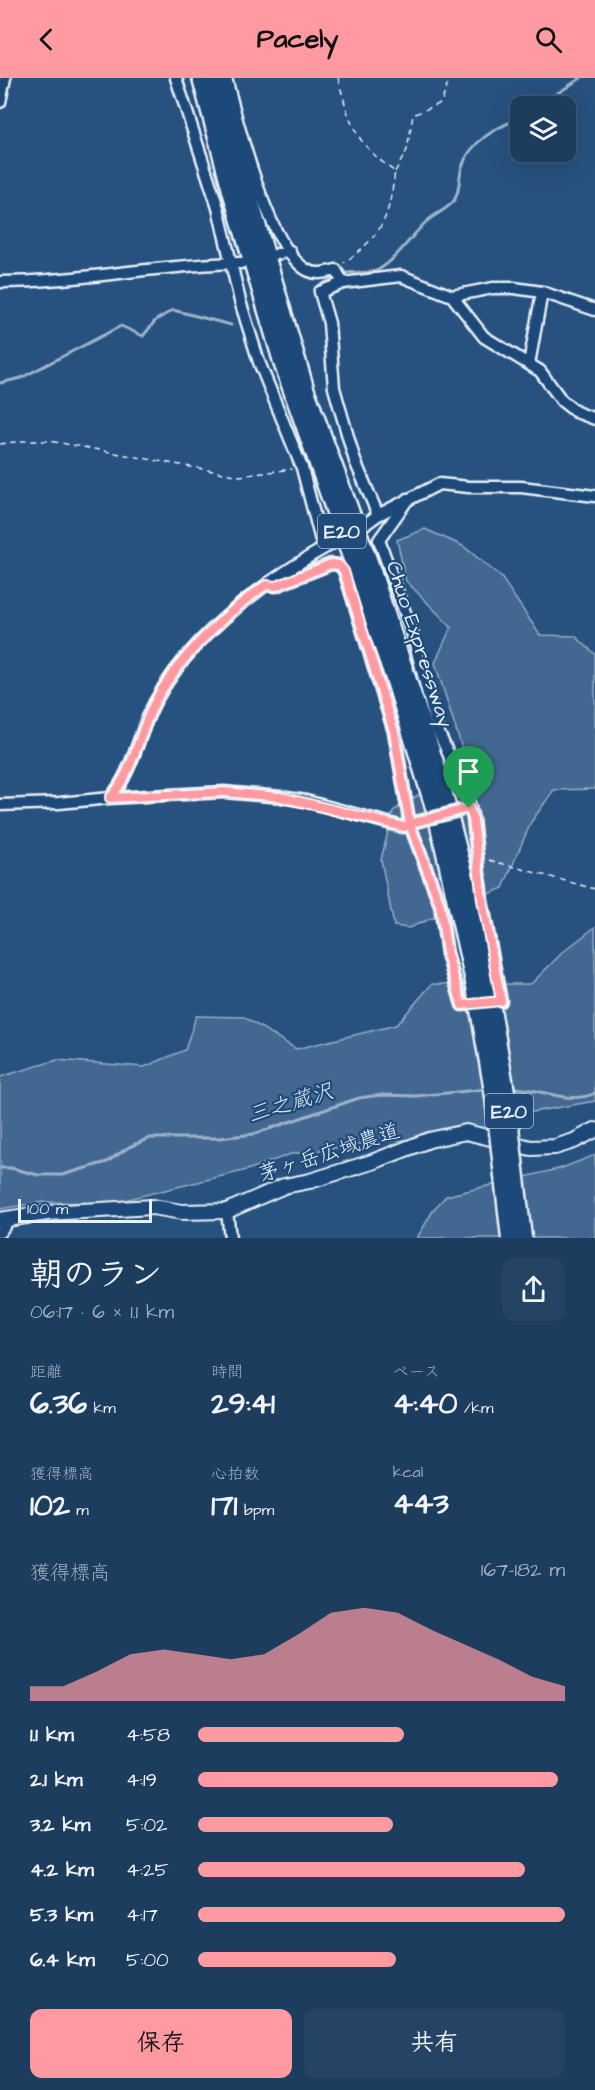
<!DOCTYPE html>
<html lang="ja">
<head>
<meta charset="utf-8">
<style>
	:root { --surface:#1d3d5f; --page:#254465; --text:#f1f3f6; --muted:#a0aebd; --line:#3b5674; --accent:#ff9aa2 }
	body { margin:0; font-family:"Architects Daughter","Klee One",sans-serif; background:var(--page); color:var(--text); height:100vh; display:flex; flex-direction:column; font-size:22px; white-space:nowrap }
	* { box-sizing:border-box; margin:0 }
	p { font-size:20px; color:var(--muted) }
	.icon { flex:none; width:33px; height:33px; fill:none; stroke:currentColor; stroke-width:2; stroke-linecap:round; stroke-linejoin:round }
	.map { position:relative; height:1160px; overflow:hidden }
	.drawer { display:flex; flex-direction:column; background:var(--surface); flex:1 }
	.drawer>* { flex:none }
	.fabs { position:absolute; left:510px; top:18px; display:grid; gap:12px }
	.fabs a { display:grid; place-items:center; width:66px; height:66px; border-radius:12px; background:var(--surface); box-shadow:0 6px 24px #0002,0 0 0 2px var(--line); font-size:30px }
	.scale { position:absolute; left:18px; bottom:15px; width:134px; box-sizing:border-box; padding-left:6px; border:3px solid #e8f1f8; border-top:0; font-size:16px; line-height:21px; white-space:nowrap; color:#e8f1f8; -webkit-text-stroke:4px #1f4a7a; paint-order:stroke }
	.pin { position:absolute; display:grid; place-items:center; width:51px; height:51px; color:#fff; margin:-62px -26px; border-radius:50% 50% 50% 0; rotate:-45deg; box-shadow:0 0 6px #0007 }
	.pin .icon { rotate:45deg }
	.round { display:grid; place-items:center; flex:none; width:63px; height:63px; border-radius:12px; background:var(--page) }
	.headline { display:flex; align-items:center; justify-content:space-between; height:102px; padding:0 30px }
	h1 { font-size:33px; font-weight:700; line-height:45px }
	.metrics { display:grid; grid-template-columns:repeat(3,1fr); gap:9px; height:102px; padding:6px 30px }
	.metrics div { display:grid; align-content:center }
	.metrics b { font-size:30px; font-weight:700 }
	.metrics small { font-size:16px; font-weight:400 }
	.metrics p { font-size:16px }
	.chart { height:168px; padding:12px 30px }
	.chart p { display:flex; justify-content:space-between }
	.chart svg { width:100%; height:108px; margin-top:6px; fill:var(--accent); opacity:.7 }
	.cta { display:flex; gap:12px; margin-top:auto; padding:12px 30px }
	.cta a { flex:1; height:69px; border-radius:12px; background:var(--accent); color:#111; font-size:24px; font-weight:700; line-height:69px; text-align:center }
	.cta a+a { background:var(--page); color:var(--text) }
	ul { padding:0 30px; list-style:none; font-size:20px }
	li { display:grid; grid-template-columns:96px 72px 1fr; align-items:center; height:45px }
	li i { height:15px; border-radius:8px; background:var(--accent) }
	header { display:flex; justify-content:space-between; align-items:center; height:78px; padding:0 30px; background:var(--accent); color:#111; font-size:27px; font-weight:700 }
	.map>svg:first-child { display:block }
	.green { fill:#436891; stroke:#96acc4; stroke-width:1.5 }
	.lines { fill:none; stroke-linecap:round; stroke-linejoin:round }
	.stream { stroke:#9db3c9; stroke-width:3 }
	.minor-casing { stroke:#e8f1f8; stroke-width:15 }
	.major-casing { stroke:#e8f1f8; stroke-width:18 }
	.highway-casing { stroke:#e8f1f8; stroke-width:21 }
	.path { stroke:#e8f1f8; stroke-width:1.5; stroke-dasharray:6 4.5; stroke-linecap:butt }
	.minor { stroke:#1f4a7a; stroke-width:10 }
	.major { stroke:#1f4a7a; stroke-width:14 }
	.highway { stroke:#1f4a7a; stroke-width:16 }
	.minor-bridge-casing { stroke:#e8f1f8; stroke-width:15; stroke-linecap:butt }
	.highway-bridge-casing { stroke:#e8f1f8; stroke-width:21; stroke-linecap:butt }
	.minor-bridge { stroke:#1f4a7a; stroke-width:10 }
	.highway-bridge { stroke:#1f4a7a; stroke-width:16 }
	.route-casing { stroke:#fff; stroke-width:12 }
	.route { stroke:#ff9aa2; stroke-width:8 }
	.labels { text-anchor:middle; stroke-width:4.5; stroke-linejoin:round; paint-order:stroke }
	.shield { fill:#1f4a7a; stroke:#acbfd2; stroke-width:1.5 }
	.shield-label { font-size:20px; font-weight:bold; fill:#e8f1f8 }
	.street-label { font-size:21px; fill:#e8f1f8; stroke:#1f4a7a }
	.water-label { font-size:22px; font-style:italic; fill:#d5e2ec; stroke:#1f4a7a }
</style>
</head>
<body>
<header><svg class="icon" aria-label="back" viewBox="0 0 24 24"><path d="M15 5l-7 7 7 7"/></svg>Pacely<svg class="icon" aria-label="search" viewBox="0 0 24 24"><circle cx="10" cy="10" r="6"/><path d="M15 15l6 6"/></svg></header>
<div class="map">
<svg width="595" height="1160" viewBox="0 0 595 1160">
	<rect width="100%" height="100%" fill="#27517f"/>
	<filter id="ink" filterUnits="userSpaceOnUse"><feTurbulence type="fractalNoise" baseFrequency=".0167" numOctaves="2"/><feDisplacementMap in="SourceGraphic" scale="12" xChannelSelector="R" yChannelSelector="G"/><feConvolveMatrix kernelMatrix="1 2 1 2 8 2 1 2 1" color-interpolation-filters="sRGB"/></filter>
	<g filter="url(#ink)">
		<path class="green" d="M425,451L463,468L501,499L540,557L575,558L595,576V711L554,712L531,744L503,810L409,850L394,848L381,782L393,733L467,686L435,585L451,549L406,503L397,462Z
			M595,849V1023L527,1035L510,1045L463,1057L377,1064L291,1076L247,1092L112,1125L43,1124L0,1131V999L57,982L144,989L185,972L196,938L244,939L296,971L396,947L432,906H531L563,874Z
			M595,1077V1160H417L434,1131L446,1118L562,1090Z"/>
		<g class="lines">
			<path class="stream" d="M538,28L581,0
				M342,196C353,192 368,197 378,192C397,181 411,158 427,143C435,136 446,132 453,124C461,113 458,100 462,89C470,63 498,49 520,40
				M316,209L336,199
				M0,305L21,300L121,248L143,258L156,242L173,232L231,247
				M510,1010C540,1009 569,1028 595,1015
				M0,1090H11L38,1097H62L107,1084L129,1069L150,1060H220L254,1056L359,1020L380,1017L416,1018L488,1011"/>
			<g class="minor-casing">
				<path id="minor" d="M176,0L218,130L240,223L259,284L302,390L323,470
					M226,0C236,40 270,176 309,193C318,197 326,194 336,192L343,205L401,198L452,218L493,210H514L542,214L595,232
					M0,24L5,0
					M277,176L290,173
					M0,204C81,204 160,186 241,185
					M343,205L320,214L329,245L334,310L355,383L378,437
					M452,218L484,259L540,293L562,323L576,334L595,341
					M529,286L542,214
					M367,445L378,437L439,406L469,409H521L595,418
					M266,507L276,508L331,486L339,487L344,493L394,654L410,747L440,827L447,876L462,927L501,923L482,822L473,741L467,717L437,651L412,554L379,462L408,421
					M110,720L224,714L281,719L306,723L403,749L416,744
					M0,727L59,725L110,720C133,694 139,654 155,624C193,554 266,502 335,464
					M227,1133L230,1160
					M0,1154L10,1140"/>
			</g>
			<g class="major-casing">
				<path id="major" d="M0,1142L47,1135L153,1129L182,1134L227,1133L284,1108L310,1103L372,1084L429,1062L466,1054L531,1070L555,1069L574,1063L595,1052"/>
			</g>
			<g class="highway-casing">
				<path id="highway" d="M201,0L232,116L283,287L395,603L437,739L475,908
					M214,0L306,313L369,484L439,697L467,807L488,907"/>
			</g>
			<path class="path" d="M338,0C351,49 353,62 395,94C388,142 384,155 344,185
				M395,94L407,72L413,37L441,25L450,0
				M0,366L21,363H50L240,398L292,391
				M489,782L595,811"/>
			<use href="#minor" class="minor"/>
			<use href="#major" class="major"/>
			<use href="#highway" class="highway"/>
			<g class="minor-bridge-casing">
				<path id="minor-bridge" d="M416,744L462,732"/>
			</g>
			<g class="highway-bridge-casing">
				<path id="highway-bridge" d="M488,907L506,1014L523,1160
					M475,908L494,1019L510,1160"/>
			</g>
			<use href="#minor-bridge" class="minor-bridge"/>
			<use href="#highway-bridge" class="highway-bridge"/>
		</g>
	</g>
	<g class="lines" filter="url(#ink)">
		<g class="route-casing">
			<path id="route" d="M469,730L416,744L404,749L281,719L224,714L110,720C132,696 139,657 153,628C174,584 226,534 266,507L276,508L331,486L339,487L344,493L394,654L410,747L440,827L447,876L462,927L501,923L482,822L473,741L469,730"/>
		</g>
		<use href="#route" class="route"/>
	</g>
	<g class="labels">
		<g class="shield">
			<rect x="318" y="436" width="48" height="34" rx="4.5"/>
			<rect x="485" y="1016" width="48" height="34" rx="4.5"/>
		</g>
		<g class="shield-label">
			<text x="342" y="460">E20</text>
			<text x="509" y="1040">E20</text>
		</g>
		<g class="street-label">
			<text transform="translate(420 566) rotate(72)" y="7">Chuo Expressway</text>
			<text transform="translate(329 1074) rotate(-18)" y="7">茅ヶ岳広域農道</text>
		</g>
		<g class="water-label">
			<text transform="translate(290 1024) rotate(-17)" y="8">三之蔵沢</text>
		</g>
	</g>
</svg>
<div class="fabs">
<a><svg class="icon" aria-label="layers" viewBox="0 0 24 24"><path d="M12 4l9 5-9 5-9-5zM3 14l9 5 9-5"/></svg></a>
</div>
<div class="scale">100 m</div>
<div class="pin" style="left:469px;top:730px;background:#1e9e55"><svg class="icon" aria-label="arrive" viewBox="0 0 24 24"><path d="M6 21V4h12l-3 4 3 4H6"/></svg></div>
</div>
<section class="drawer">
<div class="headline"><div><h1>朝のラン</h1><p>06:17 · 6 × 1.1 km</p></div><a class="round"><svg class="icon" aria-label="share" viewBox="0 0 24 24"><path d="M12 15V3M7 8l5-5 5 5M5 13v7h14v-7"/></svg></a></div>
<div class="metrics">
<div><p>距離</p><b>6.36<small> km</small></b></div>
<div><p>時間</p><b>29:41</b></div>
<div><p>ペース</p><b>4:40<small> /km</small></b></div>
</div>
<div class="metrics">
<div><p>獲得標高</p><b>102<small> m</small></b></div>
<div><p>心拍数</p><b>171<small> bpm</small></b></div>
<div><p>kcal</p><b>443</b></div>
</div>
<div class="chart"><p><span>獲得標高</span>167–182 m</p>
<svg viewBox="0 0 160 44" preserveAspectRatio="none"><path d="M0 44V38L10 38L20 32L30 25L40 23L50 25L60 27L70 25L80 17L90 8L100 6L110 8L120 15L130 21L140 27L150 34L160 38V44z"/></svg>
</div>
<ul>
<li><b>1.1 km</b>4:58<i style="width:56%"></i></li>
<li><b>2.1 km</b>4:19<i style="width:98%"></i></li>
<li><b>3.2 km</b>5:02<i style="width:53%"></i></li>
<li><b>4.2 km</b>4:25<i style="width:89%"></i></li>
<li><b>5.3 km</b>4:17<i style="width:100%"></i></li>
<li><b>6.4 km</b>5:00<i style="width:54%"></i></li>
</ul>
<div class="cta"><a>保存</a><a>共有</a></div>
</section>
</body>
</html>
